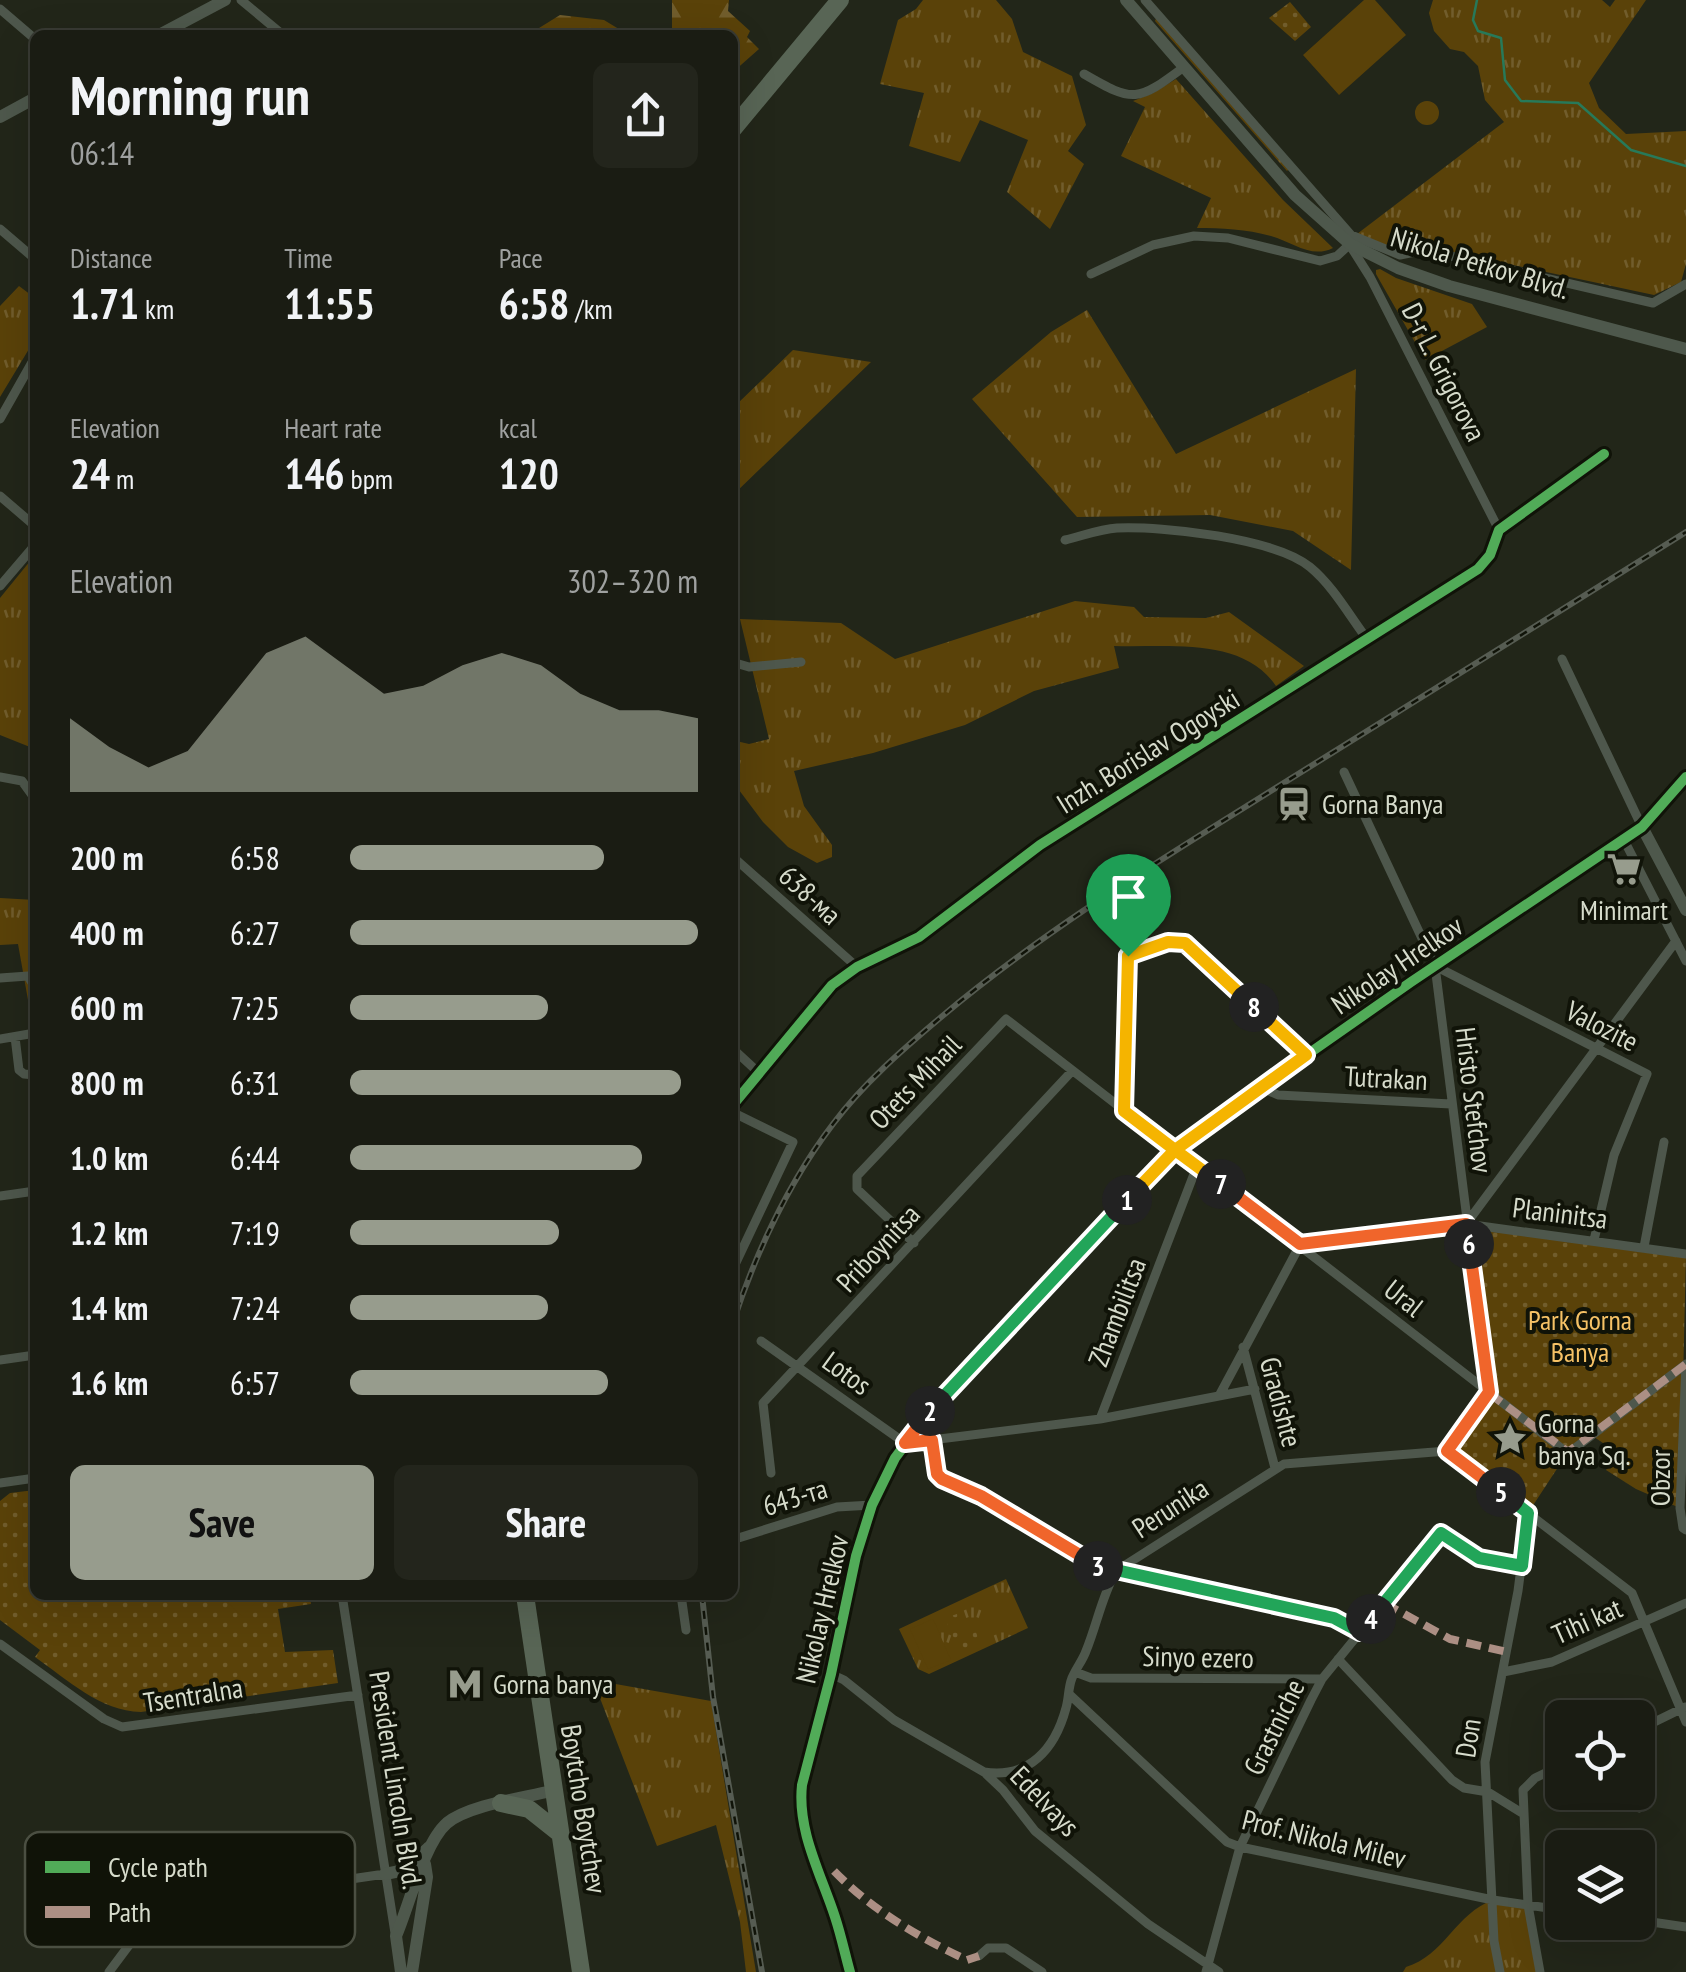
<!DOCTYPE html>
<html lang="en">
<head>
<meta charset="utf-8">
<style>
	:root { --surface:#1a1c13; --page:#23251c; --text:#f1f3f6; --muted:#9fa1a0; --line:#383a33; --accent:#979c8d }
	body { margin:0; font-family:"PT Sans Narrow",sans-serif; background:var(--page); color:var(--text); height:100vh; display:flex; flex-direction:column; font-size:38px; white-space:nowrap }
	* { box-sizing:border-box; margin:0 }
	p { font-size:32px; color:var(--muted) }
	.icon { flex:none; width:55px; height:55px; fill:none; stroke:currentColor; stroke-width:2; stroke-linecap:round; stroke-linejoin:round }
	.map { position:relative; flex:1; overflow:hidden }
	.details { position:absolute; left:30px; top:30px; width:708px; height:1570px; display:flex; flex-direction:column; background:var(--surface); border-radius:15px; box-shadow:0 10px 40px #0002,0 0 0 2px var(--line) }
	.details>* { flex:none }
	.tools { position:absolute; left:1545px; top:1700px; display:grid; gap:20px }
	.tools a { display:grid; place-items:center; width:110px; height:110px; border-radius:15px; background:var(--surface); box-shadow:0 10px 40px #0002,0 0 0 2px var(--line); font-size:50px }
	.pin { position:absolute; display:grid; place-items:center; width:85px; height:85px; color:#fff; margin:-102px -42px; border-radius:50% 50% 50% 0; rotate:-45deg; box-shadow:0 0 10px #0007 }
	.pin .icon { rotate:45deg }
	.km { position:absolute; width:50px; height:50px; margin:-25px; border-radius:50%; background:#222; color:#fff; font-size:28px; line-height:50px; text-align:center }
	.round { display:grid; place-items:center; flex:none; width:105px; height:105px; border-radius:15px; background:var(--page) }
	.summary { display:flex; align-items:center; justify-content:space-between; height:170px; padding:0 40px }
	h1 { font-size:55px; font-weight:700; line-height:75px }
	.stats { display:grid; grid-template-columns:repeat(3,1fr); gap:15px; height:170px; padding:10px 40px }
	.stats div { display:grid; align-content:center }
	.stats b { font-size:42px; font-weight:700 }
	.stats small { font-size:28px; font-weight:400 }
	.stats p { font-size:28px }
	.chart { height:280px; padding:20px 40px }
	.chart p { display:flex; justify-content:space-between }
	.chart svg { width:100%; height:180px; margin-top:10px; fill:var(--accent); opacity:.7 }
	.primary-button { display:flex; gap:20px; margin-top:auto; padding:20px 40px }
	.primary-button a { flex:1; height:115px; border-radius:15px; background:var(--accent); color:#111; font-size:40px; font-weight:700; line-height:115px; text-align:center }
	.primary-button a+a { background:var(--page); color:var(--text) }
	ul { padding:0 40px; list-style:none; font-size:32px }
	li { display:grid; grid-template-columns:160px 120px 1fr; align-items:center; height:75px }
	li i { height:25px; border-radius:12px; background:var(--accent) }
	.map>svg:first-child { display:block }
	.grass { fill:url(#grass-tufts) }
	.forest { fill:url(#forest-firs) }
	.park { fill:url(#park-dots) }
	.garden { fill:#5a4209 }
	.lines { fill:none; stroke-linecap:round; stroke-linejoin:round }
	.stream { stroke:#277959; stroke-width:2.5 }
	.street { stroke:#4e574c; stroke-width:9 }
	.secondary { stroke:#4e584c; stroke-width:12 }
	.highway { stroke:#586555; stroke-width:18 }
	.rail-casing { stroke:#565c52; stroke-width:6 }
	.rail { stroke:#101308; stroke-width:2.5; stroke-dasharray:8; stroke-linecap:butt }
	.quiet { stroke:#ac8f84; stroke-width:8; stroke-dasharray:15 8; stroke-linecap:butt }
	.cycleway-casing { stroke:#101308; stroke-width:16 }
	.cycleway { stroke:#51ab58; stroke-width:10 }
	.split-1-casing { stroke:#fff; stroke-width:20 }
	.split-2-casing { stroke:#fff; stroke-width:20 }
	.split-3-casing { stroke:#fff; stroke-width:20 }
	.split-4-casing { stroke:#fff; stroke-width:20 }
	.split-5-casing { stroke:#fff; stroke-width:20 }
	.split-6-casing { stroke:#fff; stroke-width:20 }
	.split-7-casing { stroke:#fff; stroke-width:20 }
	.split-8-casing { stroke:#fff; stroke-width:20 }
	.split-9-casing { stroke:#fff; stroke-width:20 }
	.split-1 { stroke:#f5b400; stroke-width:12 }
	.split-2 { stroke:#22a559; stroke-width:12 }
	.split-3 { stroke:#f0652b; stroke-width:12 }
	.split-4 { stroke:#22a559; stroke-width:12 }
	.split-5 { stroke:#22a559; stroke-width:12 }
	.split-6 { stroke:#f0652b; stroke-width:12 }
	.split-7 { stroke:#f0652b; stroke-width:12 }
	.split-8 { stroke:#f5b400; stroke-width:12 }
	.split-9 { stroke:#f5b400; stroke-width:12 }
	.labels { text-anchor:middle; stroke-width:8; stroke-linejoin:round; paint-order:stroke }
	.street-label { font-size:28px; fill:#d6dbcb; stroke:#101308 }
	.poi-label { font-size:28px; fill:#d6dbcb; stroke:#101308; text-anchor:start }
	.park-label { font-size:28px; fill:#f6c266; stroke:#101308 }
	.key { fill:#101308; stroke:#4b4f42; stroke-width:2.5 }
	.key-label { font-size:28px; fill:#d6dbcb }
</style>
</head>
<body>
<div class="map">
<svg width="1686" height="1972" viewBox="0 0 1686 1972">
	<defs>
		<pattern id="grass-tufts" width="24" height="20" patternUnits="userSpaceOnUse" patternTransform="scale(2.5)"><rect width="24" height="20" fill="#5a4209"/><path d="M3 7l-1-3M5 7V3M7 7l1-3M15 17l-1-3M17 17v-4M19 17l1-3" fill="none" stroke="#715d2c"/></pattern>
		<pattern id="forest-firs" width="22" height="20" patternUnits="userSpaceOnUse" patternTransform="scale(2.5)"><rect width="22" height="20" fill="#5a4209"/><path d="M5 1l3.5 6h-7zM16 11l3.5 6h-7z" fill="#715d2c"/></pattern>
		<pattern id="park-dots" width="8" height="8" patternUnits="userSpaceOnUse" patternTransform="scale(2.5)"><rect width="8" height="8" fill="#5a4209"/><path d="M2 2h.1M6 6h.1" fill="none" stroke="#715d2c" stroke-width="1.8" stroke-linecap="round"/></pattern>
	</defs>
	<rect width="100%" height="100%" fill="#222619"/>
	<path class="grass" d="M923,0H996L1012,19L1023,52L1072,76L1086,125L1068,151L1084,164L1050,229L1007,192L1028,140L980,120L960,162L909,146L924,93L880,84L898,20L916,9Z
		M1433,0H1602L1610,7L1615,0H1646L1589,83L1599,108L1626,134L1686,131V264L1681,282L1654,295L1424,246L1397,250L1357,234L1504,122L1485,100L1478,66L1464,52L1450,49L1434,31L1429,13Z
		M1157,16L1289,169L1287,171L1155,21Z
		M1176,79L1283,200L1333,248C1311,259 1293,242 1271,236C1246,229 1222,228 1197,228L1211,198L1121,156L1145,107L1133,101L1153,93Z
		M1415 113a12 12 0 1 1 24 0a12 12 0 1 1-24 0Z
		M1380,269L1396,278L1472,304L1487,327L1425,360L1376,274V270Z
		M19,286L35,298V339L0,397V306Z
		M1087,310L1176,454L1356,369L1351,570L1293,531L1210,515L1077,517L972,399L1051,332Z
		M793,350L871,362L733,495V403L736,405Z
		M35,555V753L30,747L0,735V598Z
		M1075,601L1134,607L1144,617L1206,618L1229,612L1304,666L1276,686C1242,636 1168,648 1114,646L1119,668L1034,691L965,725L873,753L794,771L804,806L832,845V857L817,863L788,847L763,822L733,782L732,740L749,744L769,739L740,619L841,623L895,659Z
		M0,898L35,900V1039L18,944L0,945Z
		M1006,1579L1028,1628L929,1674L918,1669L899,1629Z
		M593,1680L711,1701L756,1972H746L740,1922L716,1825L657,1846Z
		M1493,1900L1528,1905L1540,1972H1403L1406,1967C1444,1956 1456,1913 1493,1900Z"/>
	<path class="forest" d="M672,0H729L728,11L750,31L747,37L759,49L733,72L732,35H672Z
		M560,15L604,20L627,34L638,35L531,33Z"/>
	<path class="park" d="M1290,2L1311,27L1295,41L1269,18Z
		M1466,1224L1686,1254L1680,1508L1636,1489L1606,1470L1618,1453L1591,1435L1568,1452L1528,1513L1447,1451L1489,1392Z
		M35,1490V1595H310L311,1604L278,1609L285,1652L333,1650L338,1683L141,1712C100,1711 68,1680 35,1657L40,1650L0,1620V1501L10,1493Z
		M957,1614L963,1631L974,1627L980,1643L958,1651L945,1618Z"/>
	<path class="garden" d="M1364,0H1375L1406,35L1339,95L1303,55Z
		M220,1595H263L242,1616Z
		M933,1619L951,1660L928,1669L910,1629Z"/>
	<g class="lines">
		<path class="stream" d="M1477,0L1473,20L1478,31L1501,38L1505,80L1521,101L1578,103L1631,150L1686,166"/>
		<path class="street" d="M241,0L283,35
			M1145,0L1351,235L1400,255L1425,250L1653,303L1686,284
			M0,9L35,39
			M1084,74C1134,103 1137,102 1184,67
			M0,229L35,259
			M1351,247L1370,277L1499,530
			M1091,274L1153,245L1194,236L1228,238L1320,261L1337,256L1350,244
			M0,419L35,357
			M0,496L35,526
			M1065,540C1082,536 1100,529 1117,528C1164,526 1274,538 1310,567C1333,586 1349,615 1367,639
			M0,586L35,545
			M732,662L749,667L801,662
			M1344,772L1435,966L1489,1393
			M0,777L22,781L35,799
			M1624,840L1686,961
			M732,856L857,967
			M1435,966L1647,1074L1614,1155L1594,1240
			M0,978L28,976L35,988
			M15,1037L19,1070L24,1074L35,1075
			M0,1039L35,1033
			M732,1048L758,1072
			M1260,1087L1278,1095L1451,1104
			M732,1106L832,985L857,967L919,937L1040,845L1478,569L1490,555L1499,530L1604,454
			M1124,1111L1129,956L1168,942L1185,943L1305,1055
			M732,1112L793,1142L732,1271
			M0,1196L35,1191
			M1466,1224L1676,941
			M914,1243L857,1189V1176L1006,1019L1565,1451H1571L1686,1364
			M1300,1245L1466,1224L1686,1254
			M1644,1247L1664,1142
			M761,1341L905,1443
			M1243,1347L1275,1468
			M0,1360L35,1355
			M1686,1364L1680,1508L1683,1528L1686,1530
			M1219,1396L1300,1245
			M1100,1419L1197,1166
			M932,1440L937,1474L942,1479L981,1496L1097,1565L1334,1618L1360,1632
			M907,1443L1100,1419L1255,1389
			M1447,1451L1632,1593L1686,1722
			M1447,1451L1489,1393
			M771,1473L763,1403L1072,1071
			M0,1483L35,1478
			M732,1540L837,1507L872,1505
			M342,1595L395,1933
			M681,1595L686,1630
			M0,1644L104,1719L122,1727L358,1695
			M1338,1659L1452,1780L1464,1788L1488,1792L1522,1813
			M1075,1672L1091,1678L1322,1679
			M1503,1672L1552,1662L1686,1603
			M831,1674L844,1680L894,1720L984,1772L1003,1790L1035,1831L1148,1924L1219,1972
			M1069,1694L1227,1842L1240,1847L1493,1900L1562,1910
			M1638,1730L1685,1707
			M984,1772C1029,1779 1055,1749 1066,1708C1069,1698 1068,1688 1072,1678C1076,1668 1083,1660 1086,1651C1097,1624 1102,1596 1116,1571L1284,1464L1447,1451
			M1633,1792L1639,1808
			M1638,1920L1686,1927
			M979,1956L988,1948H1006L1042,1972
			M109,1972L162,1901L298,1882L310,1885L385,1874
			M850,1972L836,1918L808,1842L801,1794L863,1530L881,1484L905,1443L931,1410L1184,1141L1411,982L1642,827L1562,659
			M1206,1972L1240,1847L1311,1700L1322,1679L1441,1533L1479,1557L1522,1566
			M1500,1972L1494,1941L1485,1762L1518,1591L1528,1513
			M1540,1972L1528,1905L1523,1790L1535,1778L1562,1765"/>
		<path class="secondary" d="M1126,0L1295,195L1350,244L1398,268L1449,286L1686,349
			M159,35L225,0
			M0,117L35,98
			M1686,777L1642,827L1686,910
			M385,1874L405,1870L429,1847
			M396,1936C409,1906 424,1843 447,1823C469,1805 523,1798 551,1791
			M396,1936L401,1972
			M412,1972L427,1877L425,1864"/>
		<path class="highway" d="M732,130L840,0
			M525,1595L581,1972
			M501,1803L529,1809L558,1832"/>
		<g class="rail-casing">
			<path id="rail" d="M732,1325C755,1255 788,1183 833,1124C863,1084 902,1050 940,1018C1036,937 1144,870 1250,804C1396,713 1541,623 1686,532
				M702,1595L713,1697L762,1972"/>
		</g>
		<use href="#rail" class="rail"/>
		<path class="quiet" d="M1489,1393L1568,1452L1686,1364
			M1384,1603L1450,1639L1507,1652
			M834,1871C872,1910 918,1937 967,1960L979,1956"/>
		<g class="cycleway-casing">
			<path id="cycleway" d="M732,1106L832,985L857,967L919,937L1040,845L1478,569L1490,555L1499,530L1604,454
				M850,1972C845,1954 841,1935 835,1917C821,1874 797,1831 802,1785L831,1674L856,1556L872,1505L895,1458L931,1410L1184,1141L1411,982L1642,827L1686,777"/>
		</g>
		<use href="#cycleway" class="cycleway"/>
	</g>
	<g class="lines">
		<g class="split-1-casing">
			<path id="split-1" d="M1127,1200L1175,1150L1124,1111L1128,956"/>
		</g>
		<g class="split-2-casing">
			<path id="split-2" d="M930,1411L1127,1200"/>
		</g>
		<g class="split-3-casing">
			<path id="split-3" d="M930,1411L905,1443L932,1440L937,1474L942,1479L981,1496L1098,1566"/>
		</g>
		<g class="split-4-casing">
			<path id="split-4" d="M1098,1566L1334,1618L1360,1632L1371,1619"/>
		</g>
		<g class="split-5-casing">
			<path id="split-5" d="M1371,1619L1441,1533L1479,1558L1522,1566L1528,1513L1501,1492"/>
		</g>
		<g class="split-6-casing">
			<path id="split-6" d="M1469,1244L1489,1392L1447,1451L1501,1492"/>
		</g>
		<g class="split-7-casing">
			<path id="split-7" d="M1221,1184L1300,1244L1466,1224L1469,1244"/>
		</g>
		<g class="split-8-casing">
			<path id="split-8" d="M1221,1184L1175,1150L1306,1055L1254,1007"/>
		</g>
		<g class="split-9-casing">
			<path id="split-9" d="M1128,956L1168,942L1185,943L1254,1007"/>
		</g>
		<use href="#split-1" class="split-1"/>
		<use href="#split-2" class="split-2"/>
		<use href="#split-3" class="split-3"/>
		<use href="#split-4" class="split-4"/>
		<use href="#split-5" class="split-5"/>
		<use href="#split-6" class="split-6"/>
		<use href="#split-7" class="split-7"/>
		<use href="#split-8" class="split-8"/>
		<use href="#split-9" class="split-9"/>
	</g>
	<defs>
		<g id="station-bare" transform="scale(2.7)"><path d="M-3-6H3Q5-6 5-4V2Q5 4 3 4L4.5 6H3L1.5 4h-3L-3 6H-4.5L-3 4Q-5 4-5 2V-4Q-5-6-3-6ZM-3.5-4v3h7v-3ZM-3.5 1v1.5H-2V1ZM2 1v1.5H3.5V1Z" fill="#979c8d" stroke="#101308" stroke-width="2.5" paint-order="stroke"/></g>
		<g id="supermarket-bare" transform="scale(2.7)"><path d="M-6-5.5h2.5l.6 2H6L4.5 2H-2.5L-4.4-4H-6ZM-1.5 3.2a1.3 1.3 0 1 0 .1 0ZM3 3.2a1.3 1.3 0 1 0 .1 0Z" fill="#979c8d" stroke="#101308" stroke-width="2.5" paint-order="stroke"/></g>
		<g id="sight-bare" transform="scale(2.7)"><path d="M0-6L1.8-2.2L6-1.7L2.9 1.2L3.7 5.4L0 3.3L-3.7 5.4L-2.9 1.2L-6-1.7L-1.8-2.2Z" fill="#979c8d" stroke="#101308" stroke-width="2.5" paint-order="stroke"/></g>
		<g id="metro-bare" transform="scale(2.7)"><path d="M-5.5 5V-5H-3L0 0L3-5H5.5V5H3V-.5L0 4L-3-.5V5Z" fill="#979c8d" stroke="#101308" stroke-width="2.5" paint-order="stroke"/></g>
	</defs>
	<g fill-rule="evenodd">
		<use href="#station-bare" x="1294" y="804"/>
		<use href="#supermarket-bare" x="1624" y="869"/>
		<use href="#sight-bare" x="1510" y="1439"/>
		<use href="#metro-bare" x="465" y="1684"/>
	</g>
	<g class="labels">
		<g class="street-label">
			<text transform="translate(1480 263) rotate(17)" y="10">Nikola Petkov Blvd.</text>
			<text transform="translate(1444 372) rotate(63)" y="10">D-r L. Grigorova</text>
			<text transform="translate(1148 751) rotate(-32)" y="10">Inzh. Borislav Ogoyski</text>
			<text transform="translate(810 895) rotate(42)" y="10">638-ма</text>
			<text transform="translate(1397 965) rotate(-34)" y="10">Nikolay Hrelkov</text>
			<text transform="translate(1602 1026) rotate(27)" y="10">Valozite</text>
			<text transform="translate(1386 1078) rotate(3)" y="10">Tutrakan</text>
			<text transform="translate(915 1082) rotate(-46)" y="10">Otets Mihail</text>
			<text transform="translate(1474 1100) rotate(83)" y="10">Hristo Stefchov</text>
			<text transform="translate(1560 1213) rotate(7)" y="10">Planinitsa</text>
			<text transform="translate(878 1248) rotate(-47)" y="10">Priboynitsa</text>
			<text transform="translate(1404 1298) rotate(38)" y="10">Ural</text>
			<text transform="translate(1117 1312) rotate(-69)" y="10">Zhambilitsa</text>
			<text transform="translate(847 1373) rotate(36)" y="10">Lotos</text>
			<text transform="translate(1281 1402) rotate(75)" y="10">Gradishte</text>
			<text transform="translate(1660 1478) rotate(-90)" y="10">Obzor</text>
			<text transform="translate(795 1497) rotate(-17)" y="10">643-та</text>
			<text transform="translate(1170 1508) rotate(-33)" y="10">Perunika</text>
			<text transform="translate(822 1609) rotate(-77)" y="10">Nikolay Hrelkov</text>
			<text transform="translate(1587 1621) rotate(-24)" y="10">Tihi kat</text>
			<text transform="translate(1198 1657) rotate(1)" y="10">Sinyo ezero</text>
			<text transform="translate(193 1695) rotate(-9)" y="10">Tsentralna</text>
			<text transform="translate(1274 1727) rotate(-64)" y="10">Grastniche</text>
			<text transform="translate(1468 1738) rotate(-81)" y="10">Don</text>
			<text transform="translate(396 1780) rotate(81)" y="10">President Lincoln Blvd.</text>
			<text transform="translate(1045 1801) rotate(46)" y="10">Edelvays</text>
			<text transform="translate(584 1809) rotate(81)" y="10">Boytcho Boytchev</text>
			<text transform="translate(1324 1839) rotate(14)" y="10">Prof. Nikola Milev</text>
		</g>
		<g class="poi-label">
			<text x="1322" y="814">Gorna Banya</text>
			<text x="1624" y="920" text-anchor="middle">Minimart</text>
			<text x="1538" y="1433">Gorna<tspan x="1538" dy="32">banya Sq.</tspan></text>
			<text x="493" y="1694">Gorna banya</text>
		</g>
		<g class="park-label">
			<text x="1580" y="1330">Park Gorna<tspan x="1580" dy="32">Banya</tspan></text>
		</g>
	</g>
	<rect x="25" y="1832" width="330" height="115" rx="15" class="key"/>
	<rect x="45" y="1861" width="45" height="12" fill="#51ab58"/>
	<rect x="45" y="1906" width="45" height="12" fill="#ac8f84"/>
	<g class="key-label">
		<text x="108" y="1877">Cycle path</text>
		<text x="108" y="1922">Path</text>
	</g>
</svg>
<div class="tools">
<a><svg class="icon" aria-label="locate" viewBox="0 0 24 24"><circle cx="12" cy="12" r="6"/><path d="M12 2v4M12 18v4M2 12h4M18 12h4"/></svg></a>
<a><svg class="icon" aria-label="layers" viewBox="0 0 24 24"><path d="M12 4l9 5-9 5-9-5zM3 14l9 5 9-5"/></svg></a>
</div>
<div class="pin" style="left:1128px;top:956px;background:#1e9e55"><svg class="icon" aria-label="arrive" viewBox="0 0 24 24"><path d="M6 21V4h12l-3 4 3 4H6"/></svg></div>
<b class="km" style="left:1127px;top:1200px">1</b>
<b class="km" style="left:930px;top:1411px">2</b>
<b class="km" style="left:1098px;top:1566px">3</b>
<b class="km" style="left:1371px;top:1619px">4</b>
<b class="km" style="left:1501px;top:1492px">5</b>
<b class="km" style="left:1469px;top:1244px">6</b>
<b class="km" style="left:1221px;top:1184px">7</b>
<b class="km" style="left:1254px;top:1007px">8</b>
<section class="details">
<div class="summary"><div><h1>Morning run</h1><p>06:14</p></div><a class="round"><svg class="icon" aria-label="share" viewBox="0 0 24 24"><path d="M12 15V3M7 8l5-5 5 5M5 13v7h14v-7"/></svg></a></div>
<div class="stats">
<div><p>Distance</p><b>1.71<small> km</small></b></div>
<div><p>Time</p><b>11:55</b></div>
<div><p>Pace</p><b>6:58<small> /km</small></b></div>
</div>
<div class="stats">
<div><p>Elevation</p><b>24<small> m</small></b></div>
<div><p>Heart rate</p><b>146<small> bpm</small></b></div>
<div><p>kcal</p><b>120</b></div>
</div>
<div class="chart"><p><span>Elevation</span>302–320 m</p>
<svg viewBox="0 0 160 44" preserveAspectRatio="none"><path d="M0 44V26L10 33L20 38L30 34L40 22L50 10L60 6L70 13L80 20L90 18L100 13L110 10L120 13L130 20L140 24L150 24L160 26V44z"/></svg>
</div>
<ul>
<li><b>200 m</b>6:58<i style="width:73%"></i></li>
<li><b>400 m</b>6:27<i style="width:100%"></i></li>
<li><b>600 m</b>7:25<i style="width:57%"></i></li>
<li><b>800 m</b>6:31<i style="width:95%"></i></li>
<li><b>1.0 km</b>6:44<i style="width:84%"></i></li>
<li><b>1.2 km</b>7:19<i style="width:60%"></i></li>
<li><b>1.4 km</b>7:24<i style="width:57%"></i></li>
<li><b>1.6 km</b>6:57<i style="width:74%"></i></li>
</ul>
<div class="primary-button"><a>Save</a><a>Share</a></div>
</section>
</div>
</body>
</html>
